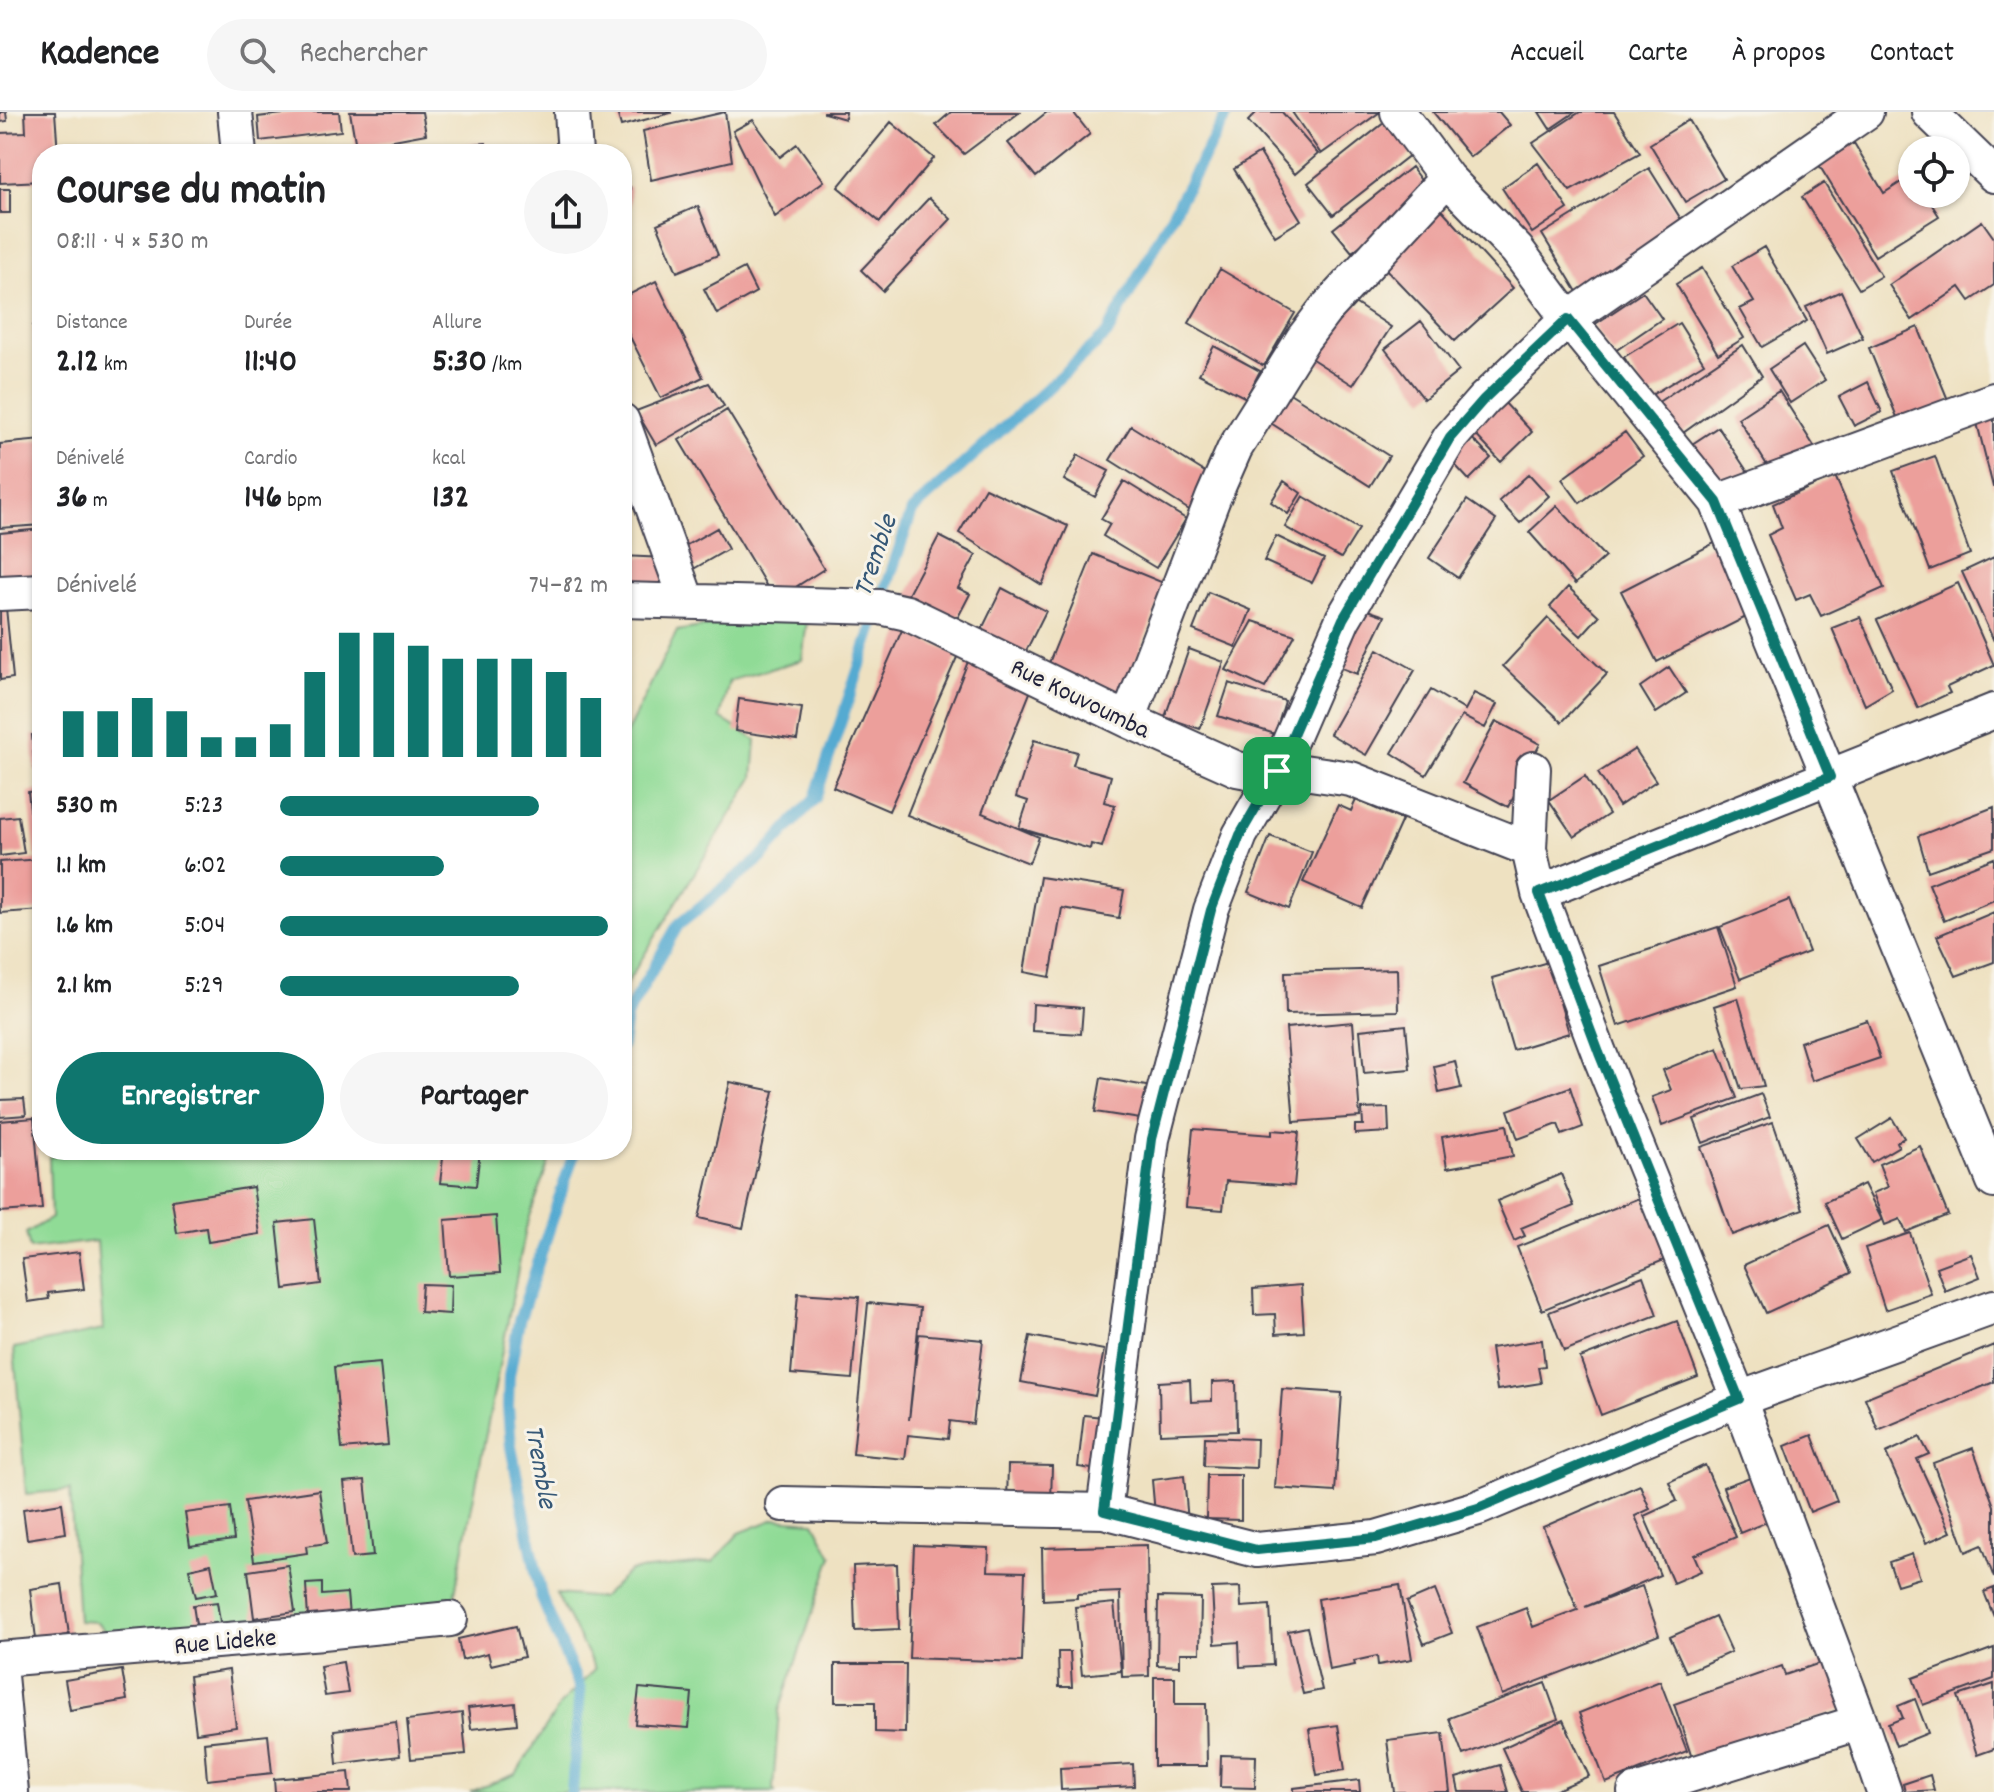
<!DOCTYPE html>
<html lang="fr">
<head>
<meta charset="utf-8">
<style>
	:root { --surface:#fff; --page:#f6f6f6; --text:#202124; --muted:#757577; --line:#e0e0e0; --accent:#0f766e }
	body { margin:0; font-family:Dekko,sans-serif; background:var(--page); color:var(--text); height:100vh; display:flex; flex-direction:column; font-size:30px; white-space:nowrap }
	* { box-sizing:border-box; margin:0 }
	p { font-size:26px; color:var(--muted) }
	.icon { flex:none; width:44px; height:44px; fill:none; stroke:currentColor; stroke-width:2; stroke-linecap:round; stroke-linejoin:round }
	.map { position:relative; flex:1; overflow:hidden }
	.side { position:absolute; left:32px; top:32px; width:600px; height:1016px; display:flex; flex-direction:column; background:var(--surface); border-radius:32px; box-shadow:0 2px 6px #0004 }
	.side>* { flex:none }
	.tools { position:absolute; left:1898px; top:24px; display:grid; gap:16px }
	.tools a { display:grid; place-items:center; width:72px; height:72px; border-radius:50%; background:var(--surface); box-shadow:0 2px 6px #0004; font-size:40px }
	.pin { position:absolute; display:grid; place-items:center; width:68px; height:68px; color:#fff; margin:-34px; border-radius:16px; box-shadow:0 4px 12px #0006 }
	.round { display:grid; place-items:center; flex:none; width:84px; height:84px; border-radius:42px; background:var(--page) }
	.head { display:flex; align-items:center; justify-content:space-between; height:136px; padding:0 24px }
	h1 { font-size:44px; font-weight:700; line-height:60px }
	.figures { display:grid; grid-template-columns:repeat(3,1fr); gap:12px; height:136px; padding:8px 24px }
	.figures div { display:grid; align-content:center }
	.figures b { font-size:34px; font-weight:700 }
	.figures small { font-size:22px; font-weight:400 }
	.figures p { font-size:22px }
	.chart { height:224px; padding:16px 24px }
	.chart p { display:flex; justify-content:space-between }
	.chart svg { width:100%; height:144px; margin-top:8px; stroke:var(--accent); stroke-width:6 }
	.action { display:flex; gap:16px; margin-top:auto; padding:16px 24px }
	.action a { flex:1; height:92px; border-radius:48px; background:var(--accent); color:#fff; font-size:32px; font-weight:700; line-height:92px; text-align:center }
	.action a+a { background:var(--page); color:var(--text) }
	ul { padding:0 24px; list-style:none; font-size:26px }
	li { display:grid; grid-template-columns:128px 96px 1fr; align-items:center; height:60px }
	li i { height:20px; border-radius:10px; background:var(--accent) }
	header { display:flex; align-items:center; gap:48px; box-sizing:border-box; height:112px; padding:0 40px; background:var(--surface); border-bottom:2px solid var(--line) }
	header strong { font-size:38px }
	nav { display:flex; gap:44px; margin-inline-start:auto; font-size:28px }
	.search { width:560px; height:72px; background:var(--page); display:flex; align-items:center; gap:20px; box-sizing:border-box; padding:0 28px; border-radius:44px; color:var(--muted); font-size:30px }
	.map>svg:first-child { display:block }
	.green { fill:#90db96; stroke:#597e68; stroke-width:2 }
	.lines { fill:none; stroke-linecap:round; stroke-linejoin:round }
	.stream { stroke:#55aad1; stroke-width:12 }
	.building { fill:#ec9f9b }
	.minor-casing { stroke:#413f4f; stroke-width:38 }
	.minor { stroke:#fff; stroke-width:34 }
	.route-casing { stroke:#fff; stroke-width:16 }
	.route { stroke:#0f766e; stroke-width:10 }
	.labels { text-anchor:middle; stroke-width:6; stroke-linejoin:round; paint-order:stroke }
	.street-label { font-size:26px; fill:#22223b; stroke:#f7f3e8 }
	.water-label { font-size:28px; font-style:italic; fill:#365877; stroke:#f7f3e8 }
</style>
</head>
<body>
<header>
<strong>Kadence</strong>
<div class="search"><svg class="icon" aria-label="search" viewBox="0 0 24 24"><circle cx="10" cy="10" r="6"/><path d="M15 15l6 6"/></svg>Rechercher</div>
<nav><a>Accueil</a><a>Carte</a><a>À propos</a><a>Contact</a></nav>
</header>
<div class="map">
<svg width="1994" height="1680" viewBox="0 0 1994 1680">
	<rect width="100%" height="100%" fill="#f7f3e8"/>
	<filter id="ink" filterUnits="userSpaceOnUse"><feTurbulence type="fractalNoise" baseFrequency=".0125" numOctaves="2"/><feDisplacementMap in="SourceGraphic" scale="16" xChannelSelector="R" yChannelSelector="G"/><feConvolveMatrix kernelMatrix="1 2 1 2 8 2 1 2 1" color-interpolation-filters="sRGB"/></filter>
	<filter id="wash" filterUnits="userSpaceOnUse"><feTurbulence type="fractalNoise" baseFrequency=".006" numOctaves="4" result="noise"/><feDisplacementMap in="SourceGraphic" scale="32" xChannelSelector="R" yChannelSelector="G"/><feGaussianBlur stdDeviation="1.8" result="paint"/><feColorMatrix in="noise" values="0 0 0 0 0 0 0 0 0 0 0 0 0 0 0 0 0 1.4 0 .05"/><feComposite in="paint" operator="in"/></filter>
	<g filter="url(#wash)">
		<rect width="100%" height="100%" fill="#eee1c1"/>
		<path class="green" d="M768,504L807,509L802,548L729,569L720,606L756,628L753,666L622,879V622H626L677,519Z
			M108,1038H553L526,1116L454,1486L347,1512L174,1523L172,1515L107,1522L97,1510L78,1509L70,1378L26,1382L14,1236L103,1218L97,1129L30,1137L26,1121L51,1106L49,1045Z
			M775,1407L814,1410L832,1444L779,1599L773,1677L775,1680H470L516,1662L560,1593L595,1557L556,1482L601,1486L630,1459L713,1450L739,1421Z"/>
		<g class="lines">
			<path class="stream" d="M622,933L626,904L678,813L761,746L815,686L912,399L1107,222L1228,0
				M572,1680L580,1578L541,1484L511,1335L508,1295L509,1264L519,1209L575,1038"/>
		</g>
		<g id="blocks">
			<path class="building" d="M0,0H6L7,9L0,10Z
				M25,0H55L58,42H42V69L0,71V21L26,20Z
				M299,0H339L341,19L260,29L258,5Z
				M350,0H422L426,22L356,35Z
				M617,0H671V1L621,14Z
				M725,0L732,49L651,68L643,19Z
				M846,0L845,7L824,1V0Z
				M951,0H1020L964,42L936,13Z
				M1047,0H1073L1090,22L1036,65L1008,31Z
				M1257,0H1282L1318,42L1295,62L1248,9Z
				M1292,0H1380L1321,42Z
				M1433,0H1499L1510,13L1470,45Z
				M1539,0H1575L1550,17Z
				M1580,0H1614L1640,41L1570,79L1533,31Z
				M1394,3L1420,35L1333,103L1308,71Z
				M753,8L780,45L797,32L824,69L775,105L733,19Z
				M1689,8L1724,67L1685,90L1650,32Z
				M891,10L934,46L880,110L838,75Z
				M486,31L487,42H433V35Z
				M1854,31L1884,81L1912,63V82H1925L1939,104L1875,144L1819,53Z
				M1260,41L1301,108L1275,124L1234,57Z
				M1538,51L1568,97L1532,121L1502,76Z
				M1411,55L1429,79L1352,140L1333,117Z
				M1649,56L1687,117L1579,183L1542,122Z
				M1824,71L1881,164L1859,177L1802,85Z
				M622,75H630V133H622Z
				M0,77H10V101H0Z
				M929,86L951,107L883,179L861,158Z
				M1435,90L1513,176L1455,229L1381,152Z
				M698,94L718,143L677,160L657,112Z
				M1982,109L1994,126V173L1970,189L1960,175L1912,208L1889,173Z
				M1764,135L1807,209L1762,235L1740,197L1754,190L1732,154Z
				M744,156L756,180L717,202L704,177Z
				M1702,156L1744,226L1718,242L1676,172Z
				M1220,157L1295,201L1264,254L1189,211Z
				M656,169L703,265L661,286L622,209V186Z
				M1841,179L1863,226L1827,242L1806,195Z
				M1643,180L1662,207L1612,241L1594,213Z
				M1347,186L1391,215L1353,273L1309,245Z
				M1421,209L1459,259L1424,287L1385,237Z
				M1679,211L1704,251L1648,285L1624,245Z
				M42,213V258H37L33,214Z
				M1918,215L1953,300L1903,320L1869,236Z
				M1743,233L1762,264L1676,326L1654,293Z
				M1214,234L1260,259L1246,286L1199,262Z
				M1803,234L1825,268L1790,291L1769,257Z
				M1868,270L1882,300L1854,314L1839,285Z
				M709,271L724,294L656,333L636,299Z
				M1277,273L1389,344L1370,374L1258,303Z
				M1779,279L1817,339L1775,366L1738,306Z
				M1502,288L1532,320L1501,350L1471,318Z
				M1994,293V375H1993L1974,299Z
				M727,298L824,457L775,488L679,328Z
				M1131,314L1216,367L1194,401L1110,348Z
				M1718,315L1753,368L1721,388L1686,336Z
				M1625,320L1643,344L1580,391L1562,367Z
				M1467,321L1491,346L1469,368L1445,342Z
				M42,328V413L0,416V332Z
				M1078,343L1109,359L1095,385L1064,368Z
				M1935,344L1970,442L1930,458L1893,359Z
				M1529,362L1549,384L1520,411L1499,389Z
				M1835,364L1884,476L1821,504L1810,482L1796,488L1768,423L1782,416L1773,392Z
				M1124,369L1186,407L1156,456L1103,424L1110,412L1101,407Z
				M1284,369L1301,381L1288,402L1271,390Z
				M985,376L1068,414L1042,473L959,421Z
				M1303,384L1359,417L1341,446L1285,415Z
				M1467,388L1496,408L1458,466L1429,446Z
				M1557,394L1605,445L1575,472L1529,420Z
				M717,416L728,437L690,459L678,438Z
				M42,417V461L0,465V421Z
				M939,424L976,443L958,476L970,482L954,513L905,488Z
				M1276,424L1324,447L1312,471L1264,449Z
				M1722,427L1758,499L1657,550L1621,479Z
				M1093,442L1166,472L1121,586L1047,556Z
				M622,444L665,446L664,481L622,479Z
				M1994,445V529L1962,460Z
				M1958,471L1994,553L1947,575L1950,581L1918,596L1877,508Z
				M1568,475L1599,504L1581,524L1550,495Z
				M1002,476L1046,499L1024,543L980,521Z
				M1208,480L1251,498L1236,535L1193,518Z
				M1356,494L1385,504L1357,562L1331,552Z
				M0,496H6L13,566L0,568Z
				M1860,505L1892,577L1865,593L1832,516Z
				M1548,506L1607,562L1562,610L1503,554Z
				M1253,509L1295,523L1265,576L1226,558Z
				M902,518L958,543L889,699L833,675Z
				M1189,537L1224,550L1200,617L1165,605Z
				M1378,537L1415,558L1366,643L1330,622Z
				M969,547L1033,573L982,701L1039,725L1029,751L907,703Z
				M1669,555L1686,581L1656,601L1640,575Z
				M1229,571L1285,589L1275,622L1218,604Z
				M1431,578L1465,598L1474,581L1497,592L1485,616L1462,604L1426,663L1392,641Z
				M739,587L802,596L797,628L735,619Z
				M1496,609L1540,632L1508,695L1463,671Z
				M32,623H42V658H35Z
				M1034,628L1077,640L1073,653L1111,664L1104,690L1115,693L1102,735L1091,732L1090,737L1019,716L1028,689L1016,685Z
				M1635,637L1656,669L1619,694L1598,661Z
				M1585,664L1609,702L1574,725L1549,688Z
				M42,678V744H36L28,680Z
				M1356,688L1402,708L1362,796L1303,770L1338,693L1351,699Z
				M1994,695V736L1928,759L1918,724Z
				M18,704L24,741L0,744V706Z
				M1270,724L1312,740L1289,797L1248,780Z
				M1994,746V788L1944,809L1929,772Z
				M42,747V798L0,801V750Z
				M1040,765L1124,778L1119,806L1062,796L1050,865L1024,860Z
				M1789,788L1809,840L1740,867L1720,815Z
				M1994,800V850L1956,864L1937,824Z
				M1718,815L1737,874L1618,914L1599,854Z
				M1548,850L1569,921L1513,938L1492,866Z
				M1397,857L1398,899L1286,902L1285,860Z
				M1738,886L1764,974L1741,977L1714,894Z
				M1033,892L1083,896L1081,922L1032,919Z
				M1867,908L1880,946L1812,969L1800,930Z
				M1353,910L1360,1005L1294,1010L1286,916Z
				M1406,913L1410,957L1364,961L1360,918Z
				M1718,936L1737,986L1662,1014L1652,985L1671,978L1663,958Z
				M1455,949L1461,976L1439,981L1434,954Z
				M1101,966L1152,975L1147,1008L1095,1000Z
				M730,970L774,979L743,1116L699,1106Z
				M1570,975L1583,1015L1562,1023L1558,1012L1518,1027L1508,998Z
				M1761,982L1770,1005L1703,1031L1694,1007Z
				M24,987L26,1003L0,1005V988Z
				M1388,996L1389,1020L1355,1022V1013H1363L1362,997Z
				M34,1006L42,1097L0,1100V1009Z
				M1892,1006L1904,1026L1897,1030L1899,1034L1872,1050L1858,1027Z
				M1773,1010L1803,1097L1732,1123L1701,1035Z
				M1507,1013L1513,1044L1447,1056L1442,1025Z
				M1193,1017L1272,1023V1018L1299,1020L1294,1074L1226,1069L1223,1098L1186,1095Z
				M1920,1034L1948,1103L1906,1120L1900,1107L1885,1113L1873,1081L1888,1075L1879,1052Z
				M444,1038H480L476,1074L440,1071Z
				M1561,1062L1574,1094L1521,1116L1525,1124L1514,1129L1497,1089Z
				M1864,1072L1882,1108L1842,1127L1825,1090Z
				M253,1075L260,1122L208,1130L206,1116L177,1121L172,1088Z
				M1644,1084L1669,1146L1542,1198L1517,1135Z
				M496,1104L500,1161L449,1164L445,1108Z
				M314,1107L321,1172L284,1177L277,1111Z
				M1829,1113L1851,1161L1766,1201L1744,1153Z
				M1910,1121L1931,1182L1885,1198L1865,1136Z
				M79,1140L84,1177L48,1181L49,1187L28,1190L22,1147Z
				M1971,1142L1980,1165L1945,1179L1936,1155Z
				M1643,1164L1657,1203L1564,1239L1549,1200Z
				M422,1172L451,1173L450,1202L420,1200Z
				M1301,1173L1304,1220L1276,1222L1275,1202L1254,1203L1253,1177Z
				M798,1181L859,1185L852,1267L791,1262Z
				M868,1191L920,1196L909,1308L919,1222L983,1228L973,1312L950,1309L948,1327L908,1323L905,1347L853,1342Z
				M1677,1209L1698,1265L1601,1303L1580,1246Z
				M1030,1224L1104,1238L1095,1284L1021,1270Z
				M1542,1228L1545,1254L1538,1255L1541,1271L1497,1278L1491,1236Z
				M1994,1233V1270L1878,1318L1865,1286Z
				M380,1251L388,1333L342,1337L334,1255Z
				M1190,1268L1191,1290L1212,1289V1270L1236,1269L1237,1319L1160,1322L1159,1270Z
				M1282,1277L1342,1281L1335,1380L1275,1376Z
				M1084,1303L1112,1306L1105,1359L1078,1355Z
				M1812,1323L1837,1389L1810,1400L1785,1334Z
				M1205,1325L1257,1327L1256,1356L1204,1354Z
				M1920,1325L1929,1342L1917,1347L1951,1420L1926,1431L1886,1341Z
				M1973,1336L1994,1394V1466L1982,1433L1966,1440L1933,1351Z
				M1008,1353L1052,1354L1051,1391L1007,1390Z
				M1705,1353L1736,1425L1694,1443L1701,1459L1673,1471L1644,1404L1677,1389L1669,1370Z
				M1207,1363H1241V1408L1206,1407Z
				M1184,1364L1188,1410L1156,1413L1152,1368Z
				M1750,1365L1767,1410L1740,1421L1723,1375Z
				M365,1368L373,1444L352,1446L344,1370Z
				M1640,1373L1650,1397L1635,1404L1660,1463L1585,1495L1642,1474L1659,1523L1502,1583L1477,1515L1526,1496L1533,1515L1578,1498L1543,1415Z
				M319,1378L327,1431L306,1434L307,1441L254,1449L245,1389Z
				M62,1391L66,1421L27,1427L23,1397Z
				M230,1395L234,1428L190,1434L185,1401Z
				M914,1433L989,1436L988,1459L1025,1460L1022,1550L909,1546Z
				M1147,1433L1149,1564L1122,1565L1120,1480L1077,1482V1486L1043,1488L1042,1436Z
				M1912,1442L1920,1466L1897,1473L1889,1450Z
				M211,1452L217,1481L196,1485L189,1457Z
				M897,1452L899,1517L855,1519L853,1454Z
				M288,1453L295,1500L254,1506L248,1459Z
				M322,1471V1483L347,1481L349,1504L308,1507L306,1472Z
				M62,1472L69,1523L36,1527L30,1477Z
				M1400,1473L1412,1547L1378,1553L1377,1544L1354,1549L1355,1553L1329,1558L1318,1487Z
				M1240,1475L1241,1495L1270,1493L1273,1553L1240,1555L1239,1530L1215,1532L1212,1476Z
				M1994,1476V1505L1984,1480Z
				M1435,1478L1452,1521L1424,1532L1407,1490Z
				M1158,1485L1201,1486L1200,1541H1180V1554L1157,1553Z
				M217,1490L221,1516L197,1519L193,1493Z
				M1114,1491L1121,1559L1082,1563L1075,1495Z
				M1715,1505L1731,1540L1686,1560L1670,1525Z
				M516,1514L524,1545L491,1553L488,1541L462,1548L458,1527Z
				M1307,1515L1322,1578L1303,1582L1288,1519Z
				M1994,1536V1567L1923,1593L1913,1566Z
				M1058,1540H1070L1072,1575H1059Z
				M1829,1548L1845,1596L1693,1649L1674,1592L1782,1554L1785,1563Z
				M343,1550L348,1581L325,1584L320,1554Z
				M835,1552H906L905,1621L875,1620V1590H835Z
				M122,1558L127,1588L70,1598L65,1568Z
				M229,1558L236,1615L196,1621L189,1564Z
				M1154,1565H1175V1592H1206L1207,1654H1154Z
				M1660,1569L1687,1639L1606,1671L1579,1601Z
				M1545,1571L1558,1607L1463,1643L1449,1606Z
				M1994,1572V1637L1977,1643L1958,1584Z
				M639,1576L692,1581L689,1616L635,1612Z
				M1915,1587L1928,1621L1896,1634L1888,1612L1903,1606L1898,1594Z
				M515,1591L517,1612L471,1617L468,1596Z
				M462,1601L466,1642L411,1647L407,1608Z
				M1563,1608L1589,1664L1552,1680H1522L1502,1636Z
				M396,1610L400,1644L337,1652L334,1618Z
				M1338,1613L1345,1658L1317,1663L1309,1617Z
				M1443,1621L1450,1680H1394L1387,1628Z
				M268,1623L272,1661L207,1668L204,1630Z
				M1221,1643L1256,1644L1255,1676L1220,1675Z
				M1133,1652L1134,1674L1061,1678L1060,1656Z
				M1500,1653L1508,1680H1459L1456,1666Z
				M349,1660L351,1680H275L274,1667Z
				M1930,1663L1934,1678L1905,1680L1903,1672Z
				M1359,1668L1360,1680H1294V1676Z"/>
		</g>
	</g>
	<g filter="url(#ink)">
		<use href="#blocks" fill-opacity="0" stroke="#413f4f" stroke-width="2"/>
		<g class="lines">
			<g class="minor-casing">
				<path id="minor" d="M235,0L239,42
					M572,0L575,42
					M1398,0L1447,66L1517,138L1568,207L1717,390L1994,1069
					M1929,0L1994,63
					M622,309L687,489
					M1717,390L1994,288
					M0,481L42,479
					M622,488L880,495L907,501L1128,608L1237,657L1253,660L1290,658L1351,667L1529,737
					M1128,608L1213,386L1235,336L1303,227L1325,198L1447,66
					M1533,657L1529,737L1539,781L1599,941L1739,1287L1860,1610L1884,1680
					M1539,781L1994,599
					M783,1392L1104,1399L1257,1438L1376,1426L1478,1396L1739,1287L1994,1195
					M1104,1399L1152,1027L1211,798L1240,723L1277,659L1343,507L1450,326L1484,287L1568,207L1866,0
					M0,1547L323,1520L450,1507
					M0,1563L11,1680
					M1635,1680L1860,1610"/>
			</g>
			<use href="#minor" class="minor"/>
		</g>
	</g>
	<g class="lines" filter="url(#ink)">
		<g class="route-casing">
			<path id="route" d="M1568,207L1717,390L1830,665L1539,781L1599,941L1739,1287L1478,1396L1376,1426L1257,1438L1104,1399L1152,1027L1211,798L1240,723L1277,659L1343,507L1450,326L1484,287Z"/>
		</g>
		<use href="#route" class="route"/>
	</g>
	<g class="labels">
		<g class="street-label">
			<text transform="translate(1081 585) rotate(26)" y="9">Rue Kouvoumba</text>
			<text transform="translate(225 1528) rotate(-5)" y="9">Rue Lideke</text>
		</g>
		<g class="water-label">
			<text transform="translate(873 443) rotate(-71)" y="10">Tremble</text>
			<text transform="translate(543 1354) rotate(80)" y="10">Tremble</text>
		</g>
	</g>
</svg>
<div class="tools">
<a><svg class="icon" aria-label="locate" viewBox="0 0 24 24"><circle cx="12" cy="12" r="6"/><path d="M12 2v4M12 18v4M2 12h4M18 12h4"/></svg></a>
</div>
<div class="pin" style="left:1277px;top:659px;background:#1e9e55"><svg class="icon" aria-label="arrive" viewBox="0 0 24 24"><path d="M6 21V4h12l-3 4 3 4H6"/></svg></div>
<section class="side">
<div class="head"><div><h1>Course du matin</h1><p>08:11 · 4 × 530 m</p></div><a class="round"><svg class="icon" aria-label="share" viewBox="0 0 24 24"><path d="M12 15V3M7 8l5-5 5 5M5 13v7h14v-7"/></svg></a></div>
<div class="figures">
<div><p>Distance</p><b>2.12<small> km</small></b></div>
<div><p>Durée</p><b>11:40</b></div>
<div><p>Allure</p><b>5:30<small> /km</small></b></div>
</div>
<div class="figures">
<div><p>Dénivelé</p><b>36<small> m</small></b></div>
<div><p>Cardio</p><b>146<small> bpm</small></b></div>
<div><p>kcal</p><b>132</b></div>
</div>
<div class="chart"><p><span>Dénivelé</span>74–82 m</p>
<svg viewBox="0 0 160 44" preserveAspectRatio="none"><path d="M5 44V30M15 44V30M25 44V26M35 44V30M45 44V38M55 44V38M65 44V34M75 44V18M85 44V6M95 44V6M105 44V10M115 44V14M125 44V14M135 44V14M145 44V18M155 44V26"/></svg>
</div>
<ul>
<li><b>530 m</b>5:23<i style="width:79%"></i></li>
<li><b>1.1 km</b>6:02<i style="width:50%"></i></li>
<li><b>1.6 km</b>5:04<i style="width:100%"></i></li>
<li><b>2.1 km</b>5:29<i style="width:73%"></i></li>
</ul>
<div class="action"><a>Enregistrer</a><a>Partager</a></div>
</section>
</div>
</body>
</html>
